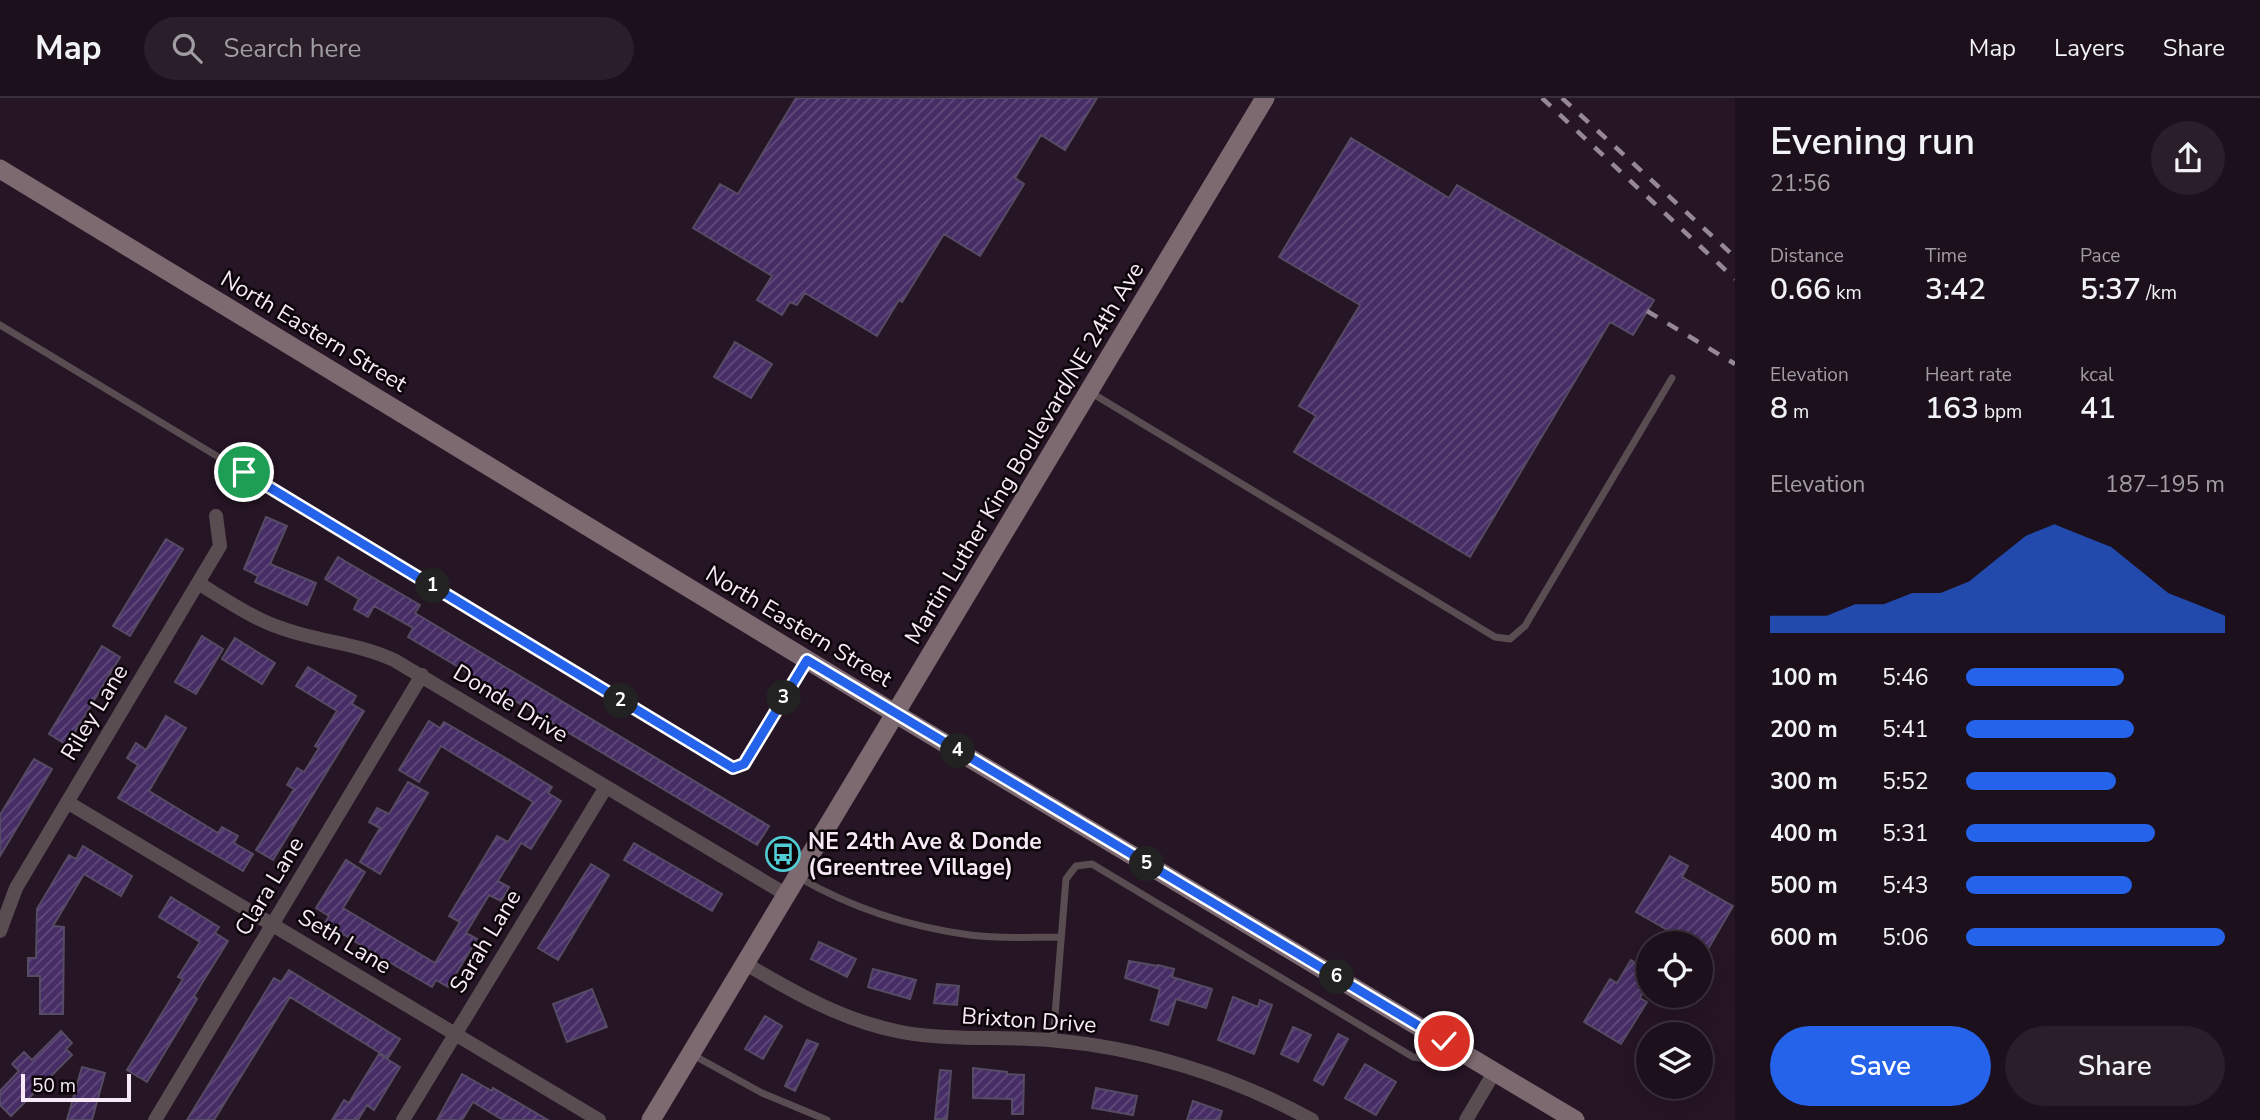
<!DOCTYPE html>
<html lang="en">
<head>
<meta charset="utf-8">
<style>
	:root { --surface:#1c101c; --page:#291e29; --text:#f1f3f6; --muted:#a09da3; --line:#3a303b; --accent:#2563eb }
	body { margin:0; font-family:"Nunito Sans",sans-serif; background:var(--page); color:var(--text); height:100vh; display:flex; flex-direction:column; font-size:26px; white-space:nowrap }
	* { box-sizing:border-box; margin:0 }
	p { font-size:23px; color:var(--muted) }
	.icon { flex:none; width:38px; height:38px; fill:none; stroke:currentColor; stroke-width:2; stroke-linecap:round; stroke-linejoin:round }
	.map { position:relative; flex:1; overflow:hidden }
	.panel { display:flex; flex-direction:column; background:var(--surface); width:525px }
	.panel>* { flex:none }
	.tools { position:absolute; left:1636px; top:833px; display:grid; gap:14px }
	.tools a { display:grid; place-items:center; width:77px; height:77px; border-radius:50%; background:var(--surface); box-shadow:0 7px 28px #0002,0 0 0 2px var(--line); font-size:35px }
	.scale { position:absolute; left:21px; bottom:18px; width:110px; box-sizing:border-box; padding-left:7px; border:4px solid #f7eaf6; border-top:0; font-size:19px; line-height:24px; white-space:nowrap; color:#f7eaf6; -webkit-text-stroke:5px #0b050a; paint-order:stroke }
	.pin { position:absolute; display:grid; place-items:center; width:60px; height:60px; color:#fff; margin:-30px; border:4px solid #fff; border-radius:50%; box-shadow:0 2px 7px #0007 }
	.km { position:absolute; width:35px; height:35px; margin:-18px; border-radius:50%; background:#222; color:#fff; font-size:19px; line-height:35px; text-align:center }
	.round { display:grid; place-items:center; flex:none; width:74px; height:74px; border-radius:37px; background:var(--page) }
	.headline { display:flex; align-items:center; justify-content:space-between; height:119px; padding:0 35px }
	h1 { font-size:38px; font-weight:600; line-height:52px }
	.figures { display:grid; grid-template-columns:repeat(3,1fr); gap:10px; height:119px; padding:7px 35px }
	.figures div { display:grid; align-content:center }
	.figures b { font-size:30px; font-weight:600 }
	.figures small { font-size:19px; font-weight:400 }
	.figures p { font-size:19px }
	.chart { height:196px; padding:14px 35px }
	.chart p { display:flex; justify-content:space-between }
	.chart svg { width:100%; height:126px; margin-top:7px; fill:var(--accent); opacity:.7 }
	.button { display:flex; gap:14px; margin-top:auto; padding:14px 35px }
	.button a { flex:1; height:80px; border-radius:42px; background:var(--accent); color:#fff; font-size:28px; font-weight:600; line-height:80px; text-align:center }
	.button a+a { background:var(--page); color:var(--text) }
	ul { padding:0 35px; list-style:none; font-size:23px }
	li { display:grid; grid-template-columns:112px 84px 1fr; align-items:center; height:52px }
	li i { height:18px; border-radius:9px; background:var(--accent) }
	header { display:flex; align-items:center; gap:42px; box-sizing:border-box; height:98px; padding:0 35px; background:var(--surface); border-bottom:2px solid var(--line) }
	header strong { font-size:33px }
	nav { display:flex; gap:38px; margin-inline-start:auto; font-size:24px }
	.search { width:490px; height:63px; background:var(--page); display:flex; align-items:center; gap:18px; box-sizing:border-box; padding:0 24px; border-radius:38px; color:var(--muted); font-size:26px }
	main { display:flex; flex:1; min-height:0 }
	.map>svg:first-child { display:block }
	.building { fill:url(#building-hatch); stroke:#554b63; stroke-width:2 }
	.lines { fill:none; stroke-linecap:round; stroke-linejoin:round }
	.service { stroke:#5a4d52; stroke-width:7 }
	.minor { stroke:#5a4d52; stroke-width:14 }
	.secondary { stroke:#7d6970; stroke-width:19 }
	.rail { stroke:#978896; stroke-width:4.5; stroke-dasharray:12 12; stroke-linecap:butt }
	.route-casing { stroke:#fff; stroke-width:14 }
	.route { stroke:#2563eb; stroke-width:9 }
	.labels { text-anchor:middle; stroke-width:5; stroke-linejoin:round; paint-order:stroke }
	.street-label { font-size:23px; fill:#f7eaf6; stroke:#0b050a }
	.poi-label { font-size:23px; font-weight:bold; fill:#f7eaf6; stroke:#0b050a; text-anchor:start }
</style>
</head>
<body>
<header>
<strong>Map</strong>
<div class="search"><svg class="icon" aria-label="search" viewBox="0 0 24 24"><circle cx="10" cy="10" r="6"/><path d="M15 15l6 6"/></svg>Search here</div>
<nav><a>Map</a><a>Layers</a><a>Share</a></nav>
</header>
<main>
<div class="map">
<svg width="1735" height="1022" viewBox="0 0 1735 1022">
	<defs>
		<pattern id="building-hatch" width="6" height="6" patternUnits="userSpaceOnUse" patternTransform="scale(1.75)"><rect width="6" height="6" fill="#472d65"/><path d="M-1 1l2-2M0 6l6-6M5 7l2-2" fill="none" stroke="#624c7c"/></pattern>
	</defs>
	<rect width="100%" height="100%" fill="#261525"/>
	<path class="building" d="M796,0H1097L1065,52L1041,37L1015,80L1024,86L980,158L944,136L902,204L899,202L877,238L805,195L797,207L790,204L782,217L757,202L772,178L693,130L720,86L738,96Z
		M1351,40L1449,100L1457,87L1654,202L1633,237L1610,224L1470,459L1294,354L1316,318L1299,308L1360,207L1279,159Z
		M735,244L772,266L751,300L714,279Z
		M266,419L287,428L270,466L316,485L307,507L255,484L258,478L244,471Z
		M166,441L183,451L130,538L113,528Z
		M338,459L420,507L415,515L769,728L757,747L408,539L413,530L374,508L368,519L354,511L359,501L325,481Z
		M202,538L223,551L196,596L175,584Z
		M235,540L275,565L262,586L222,561Z
		M102,548L120,559L67,647L49,636Z
		M308,569L356,598L352,606L364,613L273,762L256,752L294,691L287,687L297,670L304,674L319,650L315,648L337,613L296,588Z
		M166,618L186,630L149,693L218,735L222,729L238,738L234,745L253,756L243,773L118,700L138,667L127,660L136,645L146,652Z
		M429,623L440,630L444,624L504,659L552,689L548,695L561,703L531,751L521,745L498,783L509,789L501,803L489,797L466,835L477,841L448,889L436,882L432,889L372,854L325,825L329,818L316,810L346,762L365,774L343,810L435,865L460,824L449,818L497,738L508,744L533,704L441,648L419,684L399,672Z
		M34,661L52,671L0,758V717Z
		M408,684L428,695L380,776L360,764L380,730L369,724L377,710L389,716Z
		M634,745L722,796L712,813L624,762Z
		M83,748L132,778L121,798L84,776L53,828L64,829L63,916H40V878H28V860H36L37,811L69,757L76,761Z
		M1670,758L1688,768L1682,779L1733,808L1701,863V845H1690L1636,814Z
		M591,766L609,777L558,862L538,850Z
		M171,799L219,829L215,835L228,843L194,898L197,901L147,984L127,972L183,881L178,879L200,844L159,819Z
		M819,844L856,861L847,879L811,861Z
		M1631,862L1648,873V885L1640,900L1647,904L1621,946L1584,924L1610,881L1617,885Z
		M1129,863L1158,868V867L1174,871L1172,879L1212,891L1206,910L1176,901L1168,927L1151,922L1160,891L1125,880Z
		M873,871L916,882L910,901L868,889Z
		M289,872L400,941L388,960L290,899L214,1022H187L274,880L281,884Z
		M937,886L959,888L957,907L934,905Z
		M592,891L607,929L567,944L553,906Z
		M1233,899L1258,909L1260,902L1272,907L1254,956L1218,942Z
		M765,918L782,928L763,961L745,951Z
		M1293,929L1311,937L1298,964L1281,956Z
		M61,933L72,945L66,951L72,957L11,1018L0,1007V993L19,973L12,966L24,954L32,962Z
		M1338,936L1348,941L1323,987L1314,982Z
		M807,942L818,946L795,993L785,988Z
		M379,956L400,969L374,1012L367,1007L358,1022H332L344,1002L349,1005Z
		M1365,966L1396,984L1376,1017L1345,1000Z
		M82,969L105,975L92,1022H67Z
		M973,970L1007,974V976L1024,977L1023,1016H1012V1001L973,1000Z
		M940,972L951,973L947,1021H935Z
		M462,976L492,993L493,990L548,1022H503L473,1004L462,1022H437Z
		M1096,990L1137,998L1133,1017L1092,1010Z
		M1193,1003L1222,1013L1219,1022H1187Z"/>
	<g class="lines">
		<path class="service" d="M0,227L733,670L744,666L807,563
			M1090,294L1495,539L1510,541L1525,528L1672,280
			M798,779C850,809 910,829 970,837C999,841 1031,839 1061,839
			M1053,942L1066,781L1076,768L1092,766L1413,959L1426,961L1436,955L1442,945
			M693,957L762,995L827,1022"/>
		<path class="minor" d="M198,485C226,502 253,521 284,531C321,544 357,545 394,562L787,797
			M67,704L599,1022
			M0,833L16,790L220,448L216,418
			M746,866C795,895 844,923 901,934C950,943 1000,938 1049,942C1141,949 1232,978 1312,1022
			M155,1022L422,577
			M403,1022L606,689
			M1466,1022L1495,973"/>
		<path class="secondary" d="M0,71L896,616L1575,1022
			M651,1022L1265,0"/>
		<path class="rail" d="M1542,0L1735,181
			M1562,0L1735,159
			M1647,213L1735,266"/>
	</g>
	<g class="lines">
		<g class="route-casing">
			<path id="route" d="M244,374L733,670L744,666L807,562L1444,943"/>
		</g>
		<use href="#route" class="route"/>
	</g>
	<defs>
		<g id="bus-ring" transform="scale(1.75)"><circle r="9.5" fill="#0b050a" stroke="#51ccd4" stroke-width="1.5"/><path d="M-5-6H5V4H4V6H2V4H-2V6H-4V4H-5ZM-3.5-4V0h7V-4ZM-3.5 1.2v1.5H-2V1.2ZM2 1.2v1.5H3.5V1.2Z" fill="#51ccd4"/></g>
	</defs>
	<g fill-rule="evenodd">
		<use href="#bus-ring" x="783" y="756"/>
	</g>
	<g class="labels">
		<g class="street-label">
			<text transform="translate(314 233) rotate(31)" y="8">North Eastern Street</text>
			<text transform="translate(1024 355) rotate(-59)" y="8">Martin Luther King Boulevard/NE 24th Ave</text>
			<text transform="translate(799 528) rotate(31)" y="8">North Eastern Street</text>
			<text transform="translate(511 605) rotate(31)" y="8">Donde Drive</text>
			<text transform="translate(94 614) rotate(-59)" y="8">Riley Lane</text>
			<text transform="translate(269 788) rotate(-59)" y="8">Clara Lane</text>
			<text transform="translate(345 843) rotate(31)" y="8">Seth Lane</text>
			<text transform="translate(485 843) rotate(-59)" y="8">Sarah Lane</text>
			<text transform="translate(1029 922) rotate(4)" y="8">Brixton Drive</text>
		</g>
		<g class="poi-label">
			<text x="808" y="751">NE 24th Ave &amp; Donde<tspan x="808" dy="26">(Greentree Village)</tspan></text>
		</g>
	</g>
</svg>
<div class="tools">
<a><svg class="icon" aria-label="locate" viewBox="0 0 24 24"><circle cx="12" cy="12" r="6"/><path d="M12 2v4M12 18v4M2 12h4M18 12h4"/></svg></a>
<a><svg class="icon" aria-label="layers" viewBox="0 0 24 24"><path d="M12 4l9 5-9 5-9-5zM3 14l9 5 9-5"/></svg></a>
</div>
<div class="scale">50 m</div>
<div class="pin" style="left:244px;top:374px;background:#1e9e55"><svg class="icon" aria-label="arrive" viewBox="0 0 24 24"><path d="M6 21V4h12l-3 4 3 4H6"/></svg></div>
<div class="pin" style="left:1444px;top:943px;background:#d93025"><svg class="icon" aria-label="check" viewBox="0 0 24 24"><path d="M5 12l5 5 9-10"/></svg></div>
<b class="km" style="left:433px;top:488px">1</b>
<b class="km" style="left:621px;top:603px">2</b>
<b class="km" style="left:784px;top:600px">3</b>
<b class="km" style="left:958px;top:653px">4</b>
<b class="km" style="left:1147px;top:766px">5</b>
<b class="km" style="left:1337px;top:879px">6</b>
</div>
<section class="panel">
<div class="headline"><div><h1>Evening run</h1><p>21:56</p></div><a class="round"><svg class="icon" aria-label="share" viewBox="0 0 24 24"><path d="M12 15V3M7 8l5-5 5 5M5 13v7h14v-7"/></svg></a></div>
<div class="figures">
<div><p>Distance</p><b>0.66<small> km</small></b></div>
<div><p>Time</p><b>3:42</b></div>
<div><p>Pace</p><b>5:37<small> /km</small></b></div>
</div>
<div class="figures">
<div><p>Elevation</p><b>8<small> m</small></b></div>
<div><p>Heart rate</p><b>163<small> bpm</small></b></div>
<div><p>kcal</p><b>41</b></div>
</div>
<div class="chart"><p><span>Elevation</span>187–195 m</p>
<svg viewBox="0 0 160 44" preserveAspectRatio="none"><path d="M0 44V38L10 38L20 38L30 34L40 34L50 30L60 30L70 26L80 18L90 10L100 6L110 10L120 14L130 22L140 30L150 34L160 38V44z"/></svg>
</div>
<ul>
<li><b>100 m</b>5:46<i style="width:61%"></i></li>
<li><b>200 m</b>5:41<i style="width:65%"></i></li>
<li><b>300 m</b>5:52<i style="width:58%"></i></li>
<li><b>400 m</b>5:31<i style="width:73%"></i></li>
<li><b>500 m</b>5:43<i style="width:64%"></i></li>
<li><b>600 m</b>5:06<i style="width:100%"></i></li>
</ul>
<div class="button"><a>Save</a><a>Share</a></div>
</section>
</main>
</body>
</html>
